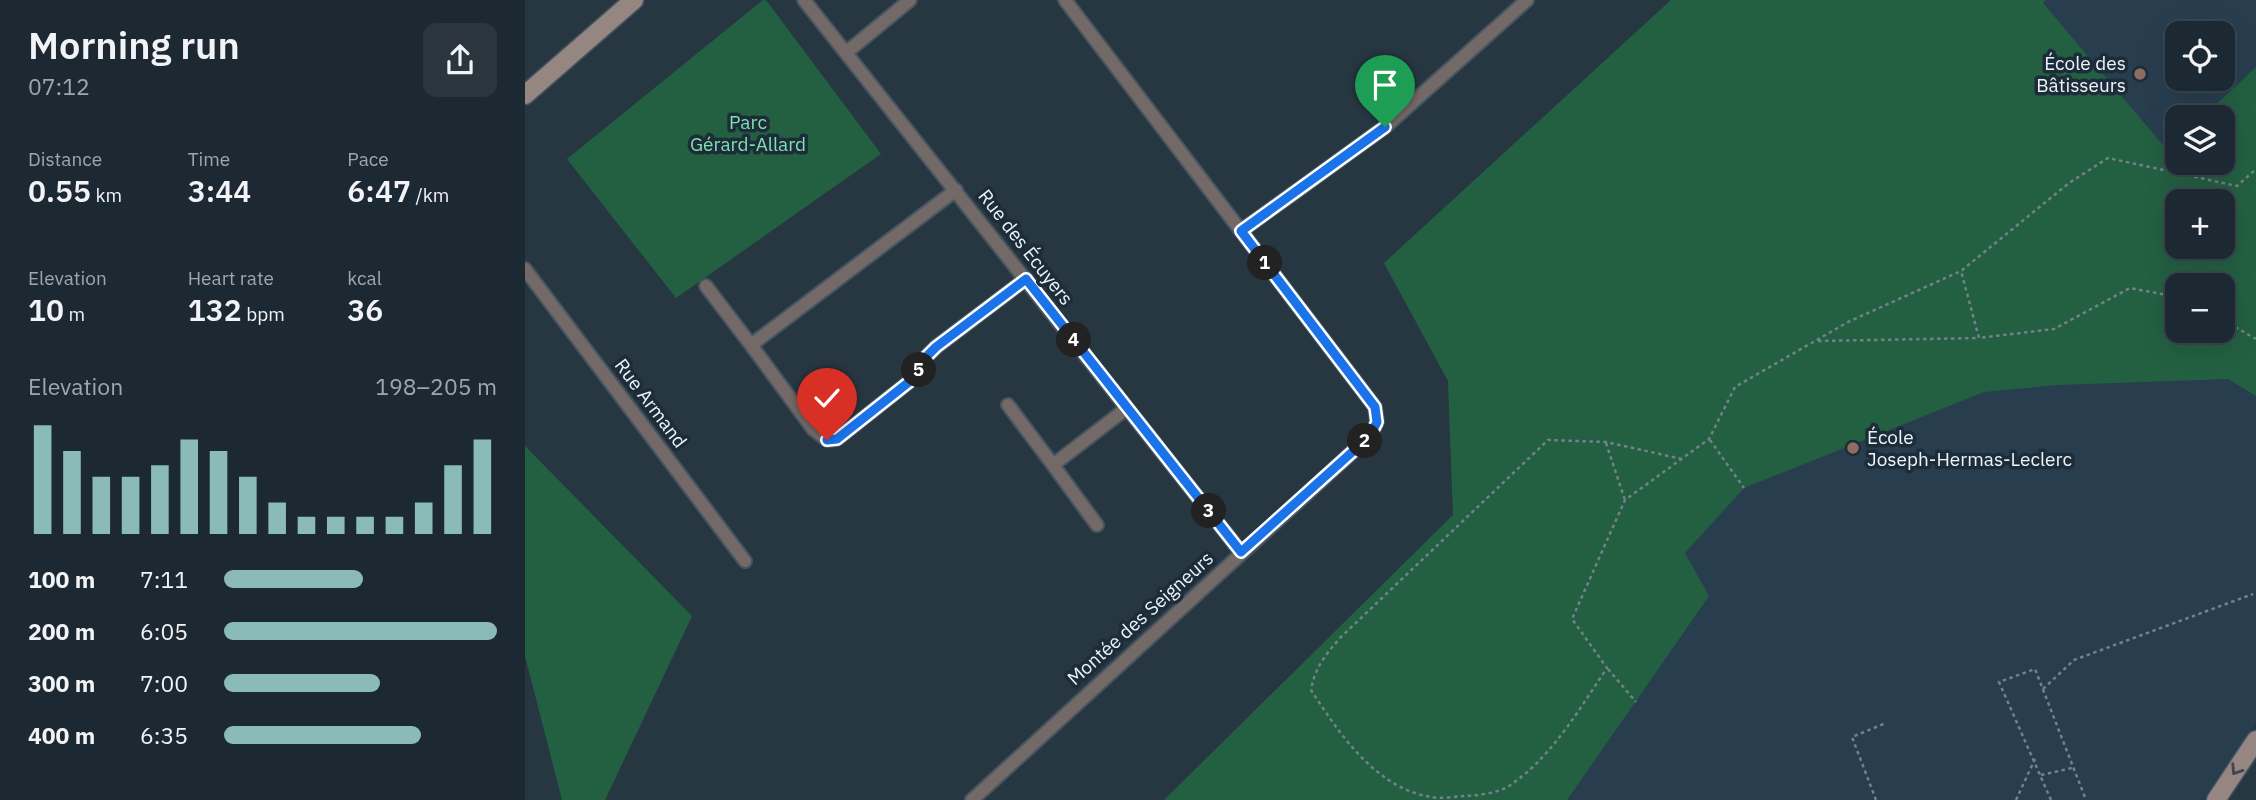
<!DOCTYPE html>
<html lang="en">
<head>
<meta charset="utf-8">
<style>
	:root { --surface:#1d2932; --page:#2a353e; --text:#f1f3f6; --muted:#a0a6ac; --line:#3b454d; --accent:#8bbbb9 }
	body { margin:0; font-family:"IBM Plex Sans",sans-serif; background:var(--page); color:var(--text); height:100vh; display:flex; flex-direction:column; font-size:26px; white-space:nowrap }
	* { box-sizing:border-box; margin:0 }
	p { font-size:23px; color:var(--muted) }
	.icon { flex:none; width:38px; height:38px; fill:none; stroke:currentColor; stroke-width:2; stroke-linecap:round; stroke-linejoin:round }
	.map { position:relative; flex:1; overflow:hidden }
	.side { display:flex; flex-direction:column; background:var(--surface); width:525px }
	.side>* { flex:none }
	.buttons { position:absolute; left:1640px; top:21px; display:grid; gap:14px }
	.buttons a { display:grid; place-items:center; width:70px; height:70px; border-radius:14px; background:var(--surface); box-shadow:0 7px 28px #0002,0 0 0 2px var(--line); font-size:35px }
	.pin { position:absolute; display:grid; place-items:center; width:60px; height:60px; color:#fff; margin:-72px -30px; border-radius:50% 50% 50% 0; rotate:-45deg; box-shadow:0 0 7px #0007 }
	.pin .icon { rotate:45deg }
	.km { position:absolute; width:35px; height:35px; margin:-18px; border-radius:50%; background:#222; color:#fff; font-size:19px; line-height:35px; text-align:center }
	.round { display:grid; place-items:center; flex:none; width:74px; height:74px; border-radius:14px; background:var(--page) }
	.headline { display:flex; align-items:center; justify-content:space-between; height:119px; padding:0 28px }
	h1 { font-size:38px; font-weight:600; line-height:52px }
	.metrics { display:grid; grid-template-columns:repeat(3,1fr); gap:10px; height:119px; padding:7px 28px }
	.metrics div { display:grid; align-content:center }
	.metrics b { font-size:30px; font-weight:600 }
	.metrics small { font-size:19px; font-weight:400 }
	.metrics p { font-size:19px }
	.chart { height:196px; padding:14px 28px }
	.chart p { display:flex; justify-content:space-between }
	.chart svg { width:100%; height:126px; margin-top:7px; stroke:var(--accent); stroke-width:6 }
	ul { padding:0 28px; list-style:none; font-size:23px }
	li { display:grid; grid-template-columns:112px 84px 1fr; align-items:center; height:52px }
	li i { height:18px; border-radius:9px; background:var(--accent) }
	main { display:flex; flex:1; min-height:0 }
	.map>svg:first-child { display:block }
	.built { fill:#283e4f; fill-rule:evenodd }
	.green { fill:#236042; fill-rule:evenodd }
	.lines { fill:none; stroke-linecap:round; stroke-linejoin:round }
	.street-casing { stroke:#465560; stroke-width:16 }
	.secondary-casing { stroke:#465560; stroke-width:21 }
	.path { stroke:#73818b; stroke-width:2.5; stroke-dasharray:3.5 3.5; stroke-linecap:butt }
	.street { stroke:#736966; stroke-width:12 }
	.secondary { stroke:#968681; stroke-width:18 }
	.oneway { stroke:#41474e }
	.route-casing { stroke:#fff; stroke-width:14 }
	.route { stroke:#1a73e8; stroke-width:9 }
	.education-dot { fill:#8d6e63; stroke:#1d2c38; stroke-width:2.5 }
	.labels { text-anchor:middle; stroke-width:7; stroke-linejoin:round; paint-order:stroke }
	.poi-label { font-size:19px; fill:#eaf4fc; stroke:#1d2c38; text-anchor:end }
	.park-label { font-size:19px; fill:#7ce3ac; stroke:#1d2c38 }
	.street-label { font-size:19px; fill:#eaf4fc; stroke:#1d2c38 }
</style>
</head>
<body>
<main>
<section class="side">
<div class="headline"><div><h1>Morning run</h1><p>07:12</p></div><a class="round"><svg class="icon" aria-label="share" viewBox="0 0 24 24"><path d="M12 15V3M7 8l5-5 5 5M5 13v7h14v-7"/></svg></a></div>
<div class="metrics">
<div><p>Distance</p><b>0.55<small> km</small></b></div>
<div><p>Time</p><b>3:44</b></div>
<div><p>Pace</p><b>6:47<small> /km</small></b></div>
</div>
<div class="metrics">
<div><p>Elevation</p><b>10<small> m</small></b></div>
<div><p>Heart rate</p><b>132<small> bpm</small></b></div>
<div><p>kcal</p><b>36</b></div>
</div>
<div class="chart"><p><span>Elevation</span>198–205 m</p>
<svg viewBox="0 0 160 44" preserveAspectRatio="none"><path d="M5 44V6M15 44V15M25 44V24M35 44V24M45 44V20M55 44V11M65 44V15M75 44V24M85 44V33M95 44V38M105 44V38M115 44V38M125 44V38M135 44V33M145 44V20M155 44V11"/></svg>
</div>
<ul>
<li><b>100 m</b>7:11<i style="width:51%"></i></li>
<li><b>200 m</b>6:05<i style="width:100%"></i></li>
<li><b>300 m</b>7:00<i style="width:57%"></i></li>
<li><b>400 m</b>6:35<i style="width:72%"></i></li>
</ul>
</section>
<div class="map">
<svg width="1731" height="800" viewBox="0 0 1731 800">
	<rect width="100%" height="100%" fill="#273742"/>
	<path class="built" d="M1146,0H1514L1518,3L1521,0H1731V723L1677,800H639L928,515L923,381L859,263ZM1652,33H1698V79H1652ZM1652,117H1698V163H1652ZM1652,201H1698V247H1652ZM1652,285H1698V331H1652Z"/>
	<path class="green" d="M238,0H241L356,154L151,298L42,159Z
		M1146,0H1521L1518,3L1642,150L1652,141V163H1698V117H1678L1731,67V396L1703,379L1533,385L1459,392L1219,488L1160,553L1184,596L1042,800H639L928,515L923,381L859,263ZM1698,201V247H1652V201ZM1698,285V331H1652V285Z
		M0,446L167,616L80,800H37L0,656Z"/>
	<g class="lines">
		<g class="street-casing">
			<path id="street" d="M279,0L716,552
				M322,52L385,0
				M716,231L860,127L1002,0
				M0,269L220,561
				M181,286L226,345L431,190
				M226,345L288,429L302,440L312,439L384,382L398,360L411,347L501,279
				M483,405L528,465
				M572,525L528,465L602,408
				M447,800L845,436L852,422L850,407L540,0"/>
		</g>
		<g class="secondary-casing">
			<path id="secondary" d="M0,95L109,0
				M1691,800L1731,740"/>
		</g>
		<path class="path" d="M1652,297L1605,288L1529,329L1454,338L1436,271L1544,183L1583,158L1712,186L1731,169
			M1698,320L1731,339
			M1293,341L1454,338
			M1185,440L1219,488
			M1081,443L1100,500
			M1157,459L1081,442L1023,440L816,637C801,654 790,667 786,690C814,733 850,788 906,797C915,799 928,797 938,796C950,796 973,793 984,786C1027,757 1053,711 1082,668L1047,619L1100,500L1184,439L1210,387L1323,322L1436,271
			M1083,669L1111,702
			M1518,689L1549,660L1728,594
			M1516,775L1547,768
			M1351,800L1327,737L1361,723
			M1491,800L1510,759
			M1526,800L1474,682L1510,669L1561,800"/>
		<use href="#street" class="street"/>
		<use href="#secondary" class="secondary"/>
	</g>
	<defs><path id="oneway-chevron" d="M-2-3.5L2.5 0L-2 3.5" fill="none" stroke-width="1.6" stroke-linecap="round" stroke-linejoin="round" transform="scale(1.75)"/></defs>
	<use class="oneway" href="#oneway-chevron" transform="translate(1711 770) rotate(123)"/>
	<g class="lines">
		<g class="route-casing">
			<path id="route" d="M302,440L312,439L384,382L398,360L411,347L501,279L716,552L845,436L852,422L850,407L716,231L860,127"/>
		</g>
		<use href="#route" class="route"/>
	</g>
	<g class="education-dot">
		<circle cx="1615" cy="74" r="7"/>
		<circle cx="1328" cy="448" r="7"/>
	</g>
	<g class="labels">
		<g class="poi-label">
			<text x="1601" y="70">École des<tspan x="1601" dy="22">Bâtisseurs</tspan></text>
			<text x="1342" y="444" text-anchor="start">École<tspan x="1342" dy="22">Joseph-Hermas-Leclerc</tspan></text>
		</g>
		<g class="park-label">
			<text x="223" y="129">Parc<tspan x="223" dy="22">Gérard-Allard</tspan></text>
		</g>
		<g class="street-label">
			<text transform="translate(501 247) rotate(52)" y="7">Rue des Écuyers</text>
			<text transform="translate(126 403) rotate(53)" y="7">Rue Armand</text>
			<text transform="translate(615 618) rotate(-42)" y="7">Montée des Seigneurs</text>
		</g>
	</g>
</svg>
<div class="buttons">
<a><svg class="icon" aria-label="locate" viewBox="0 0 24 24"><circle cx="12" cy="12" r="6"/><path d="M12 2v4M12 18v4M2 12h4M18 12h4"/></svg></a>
<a><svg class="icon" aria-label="layers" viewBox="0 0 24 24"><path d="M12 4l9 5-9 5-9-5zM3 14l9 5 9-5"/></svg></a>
<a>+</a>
<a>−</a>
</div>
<div class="pin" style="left:860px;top:127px;background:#1e9e55"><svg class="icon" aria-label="arrive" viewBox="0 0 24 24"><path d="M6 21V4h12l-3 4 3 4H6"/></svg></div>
<div class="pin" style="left:302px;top:440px;background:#d93025"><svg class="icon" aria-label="check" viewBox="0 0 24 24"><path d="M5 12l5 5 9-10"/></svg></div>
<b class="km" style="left:740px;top:263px">1</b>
<b class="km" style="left:840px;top:441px">2</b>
<b class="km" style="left:684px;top:511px">3</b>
<b class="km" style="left:549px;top:340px">4</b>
<b class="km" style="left:394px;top:370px">5</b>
</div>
</main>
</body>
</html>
